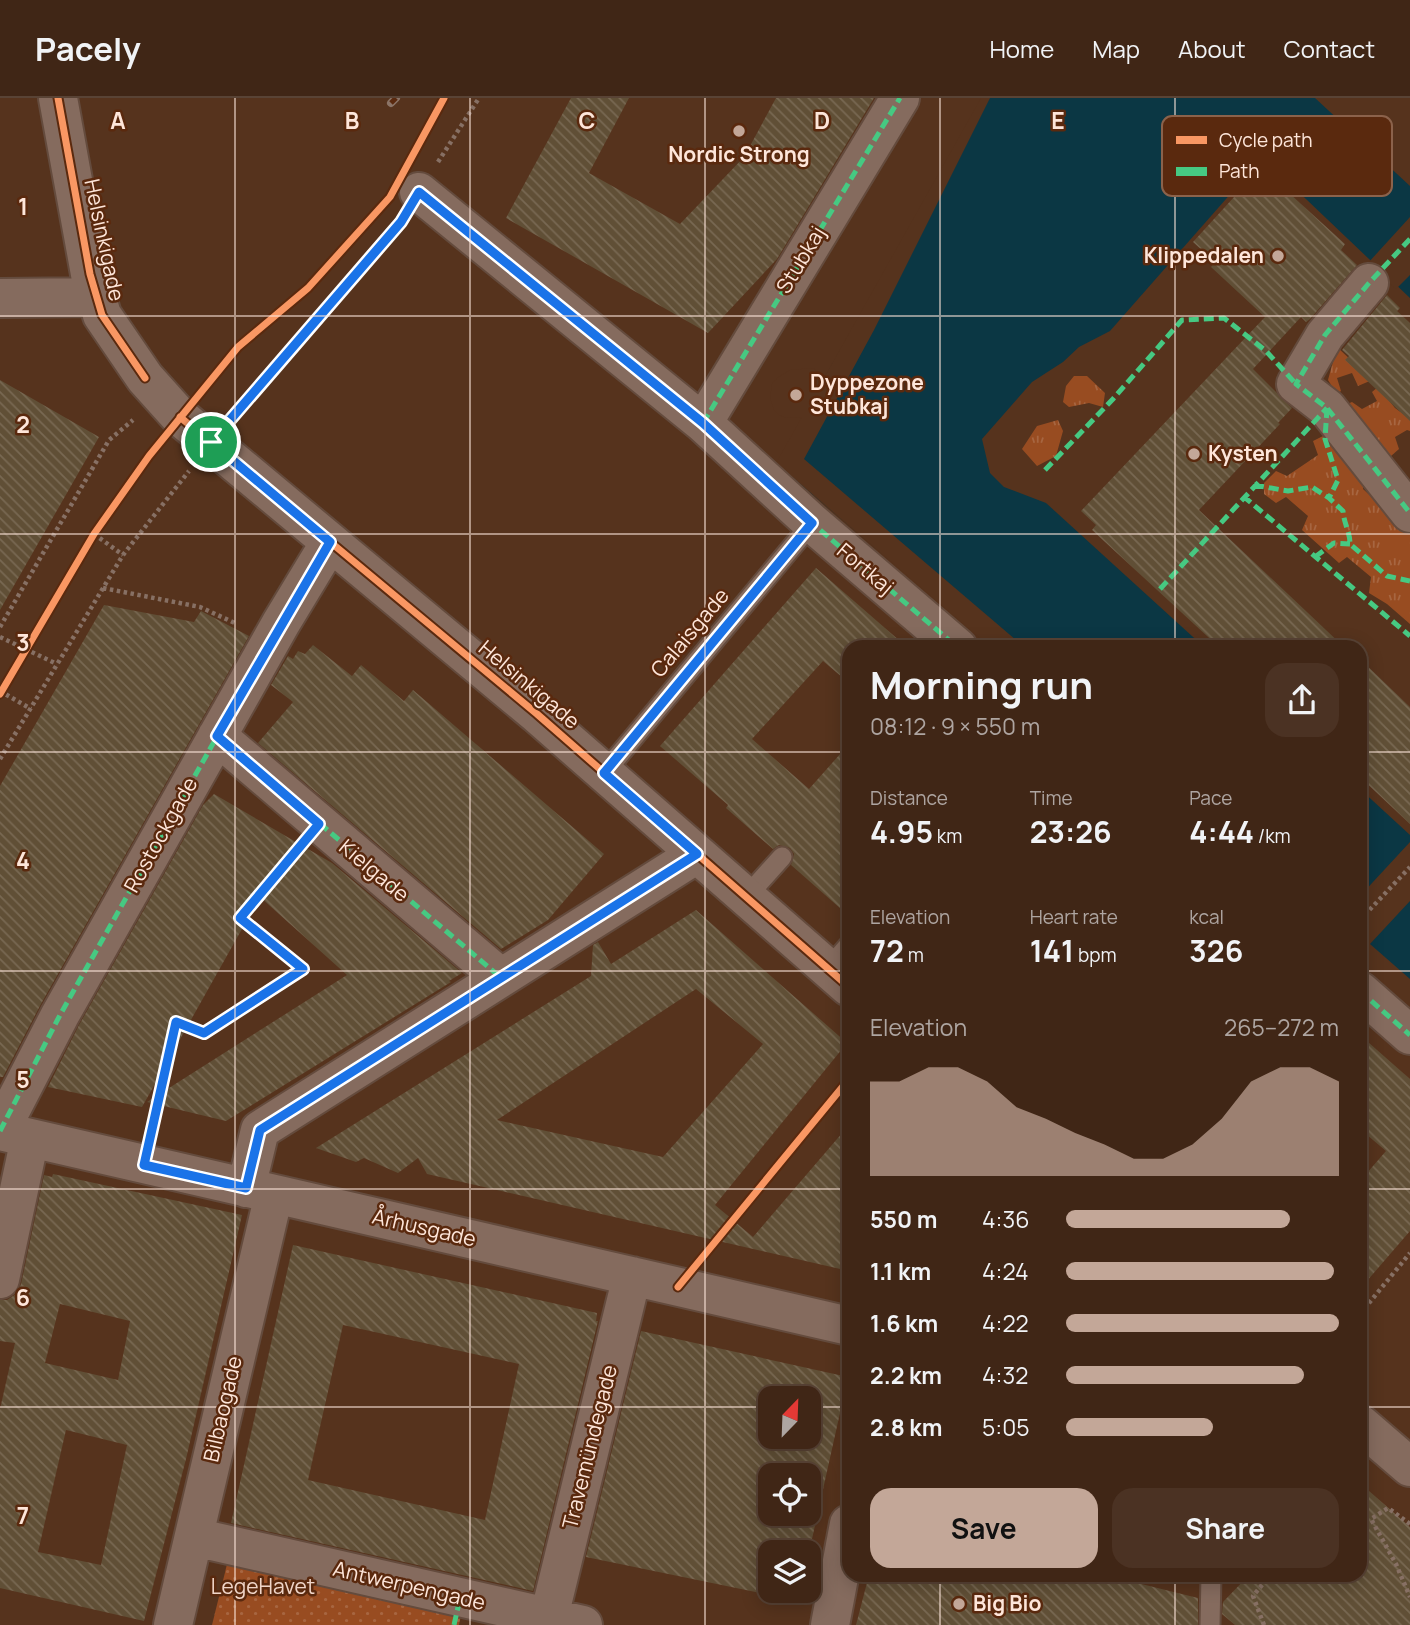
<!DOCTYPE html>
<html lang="en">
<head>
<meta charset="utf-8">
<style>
	:root { --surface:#402616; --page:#4b3223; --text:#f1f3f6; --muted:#aea5a1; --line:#594335; --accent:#c3a798 }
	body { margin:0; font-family:Manrope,sans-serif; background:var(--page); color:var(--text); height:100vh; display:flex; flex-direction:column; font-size:26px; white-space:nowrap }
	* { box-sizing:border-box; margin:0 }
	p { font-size:23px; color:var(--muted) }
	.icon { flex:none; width:38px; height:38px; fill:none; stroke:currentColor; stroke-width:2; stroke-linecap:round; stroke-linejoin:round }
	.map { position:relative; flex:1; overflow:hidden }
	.sheet { position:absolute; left:842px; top:542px; width:525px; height:942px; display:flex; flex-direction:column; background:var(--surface); border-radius:21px; box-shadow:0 4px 18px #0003,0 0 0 2px var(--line) }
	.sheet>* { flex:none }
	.needle { width:46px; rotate:23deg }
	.buttons { position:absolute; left:758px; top:1288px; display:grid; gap:14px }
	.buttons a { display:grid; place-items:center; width:63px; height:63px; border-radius:14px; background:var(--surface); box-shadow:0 4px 18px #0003,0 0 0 2px var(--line); font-size:35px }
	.pin { position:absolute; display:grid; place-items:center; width:60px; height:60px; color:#fff; margin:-30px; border:4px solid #fff; border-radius:50%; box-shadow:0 2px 7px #0007 }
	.round { display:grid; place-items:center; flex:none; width:74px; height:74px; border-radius:21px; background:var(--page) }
	.headline { display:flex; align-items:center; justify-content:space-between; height:119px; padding:0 28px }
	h1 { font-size:38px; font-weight:700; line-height:52px }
	.metrics { display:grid; grid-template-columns:repeat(3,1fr); gap:10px; height:119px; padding:7px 28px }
	.metrics div { display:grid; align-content:center }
	.metrics b { font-size:30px; font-weight:700 }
	.metrics small { font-size:19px; font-weight:400 }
	.metrics p { font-size:19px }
	.chart { height:196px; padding:14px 28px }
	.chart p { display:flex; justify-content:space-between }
	.chart svg { width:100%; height:126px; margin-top:7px; fill:var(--accent); opacity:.7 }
	.cta { display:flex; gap:14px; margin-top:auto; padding:14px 28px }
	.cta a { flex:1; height:80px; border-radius:21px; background:var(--accent); color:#111; font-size:28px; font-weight:700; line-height:80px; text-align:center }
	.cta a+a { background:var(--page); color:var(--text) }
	ul { padding:0 28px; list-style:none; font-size:23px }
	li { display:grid; grid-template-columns:112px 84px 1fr; align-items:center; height:52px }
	li i { height:18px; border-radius:9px; background:var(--accent) }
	header { display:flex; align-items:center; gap:42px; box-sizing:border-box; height:98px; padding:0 35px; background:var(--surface); border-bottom:2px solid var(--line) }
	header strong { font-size:33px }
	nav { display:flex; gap:38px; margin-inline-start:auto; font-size:24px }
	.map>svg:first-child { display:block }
	.grass { fill:url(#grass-tufts) }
	.park { fill:url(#park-dots) }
	.water { fill:#0b3744 }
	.pier { fill:#56331d }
	.building { fill:url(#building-back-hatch); fill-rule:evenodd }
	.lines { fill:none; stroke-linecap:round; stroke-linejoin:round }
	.service-casing { stroke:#644b3d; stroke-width:23 }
	.minor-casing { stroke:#644b3d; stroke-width:42 }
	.path { stroke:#877064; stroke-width:4.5; stroke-dasharray:3.5 3.5; stroke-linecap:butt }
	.service { stroke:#856b5e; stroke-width:19 }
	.minor { stroke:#856b5e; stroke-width:38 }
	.rail-casing { stroke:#8b7467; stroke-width:8 }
	.rail { stroke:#5a290e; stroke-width:5; stroke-dasharray:16; stroke-linecap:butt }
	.quiet { stroke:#46c982; stroke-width:5; stroke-dasharray:10 5; stroke-linecap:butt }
	.cycleway-casing { stroke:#5a290e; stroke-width:11 }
	.cycleway { stroke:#f99763; stroke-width:7 }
	.route-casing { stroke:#fff; stroke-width:14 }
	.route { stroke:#1a73e8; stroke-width:9 }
	.grid { fill:none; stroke:#fee6da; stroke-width:2; stroke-opacity:0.55 }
	.poi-dot { fill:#c3a798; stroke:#5a290e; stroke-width:2.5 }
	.labels { text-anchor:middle; stroke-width:5; stroke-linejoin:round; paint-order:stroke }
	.poi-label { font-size:21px; font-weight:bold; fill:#fee6da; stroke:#5a290e; text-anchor:start }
	.street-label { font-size:21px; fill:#fee6da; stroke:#5a290e }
	.park-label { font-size:21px; fill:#f0d5c8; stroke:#5a290e }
	.key { fill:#5a290e; stroke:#8b624b; stroke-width:2 }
	.key-label { font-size:19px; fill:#fee6da }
	.grid-label { font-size:23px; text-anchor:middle; font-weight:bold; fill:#fee6da; stroke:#5a290e; stroke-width:5; stroke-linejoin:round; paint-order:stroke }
</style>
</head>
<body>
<header>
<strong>Pacely</strong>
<nav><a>Home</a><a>Map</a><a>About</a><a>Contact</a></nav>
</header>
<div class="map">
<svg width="1410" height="1527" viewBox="0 0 1410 1527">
	<defs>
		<pattern id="grass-tufts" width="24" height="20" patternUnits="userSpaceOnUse" patternTransform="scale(1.75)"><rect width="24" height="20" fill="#984c21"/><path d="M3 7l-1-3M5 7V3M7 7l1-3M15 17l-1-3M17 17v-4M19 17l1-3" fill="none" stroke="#a76641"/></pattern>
		<pattern id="park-dots" width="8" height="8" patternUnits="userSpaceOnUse" patternTransform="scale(1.75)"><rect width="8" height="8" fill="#984c21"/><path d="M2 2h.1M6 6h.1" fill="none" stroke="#a76641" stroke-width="1.8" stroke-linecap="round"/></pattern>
		<pattern id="building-back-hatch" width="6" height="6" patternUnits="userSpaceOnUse" patternTransform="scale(1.75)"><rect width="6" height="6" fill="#604f36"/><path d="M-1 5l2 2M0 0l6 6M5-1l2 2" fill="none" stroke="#786852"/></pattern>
	</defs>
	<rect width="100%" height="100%" fill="#56331d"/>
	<path class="grass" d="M1337,249L1372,282L1358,288L1352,275L1337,280L1341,293L1337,296L1328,282Z
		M1074,278H1087L1105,295L1103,309L1089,305L1069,309L1063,304L1066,288Z
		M1378,289L1395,310L1410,321V333L1407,332L1395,339L1399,351L1391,358L1376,347L1345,307L1352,304L1362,311L1377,303L1372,294Z
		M1058,322L1063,333L1056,358L1037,368L1022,351L1037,328Z
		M1327,336L1364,383L1363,391L1375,402L1383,401L1410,429V526L1387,506L1369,495L1371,479L1347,459L1339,465L1302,432L1308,418L1286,399L1276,405L1264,396V385L1276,373L1287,378L1318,357L1313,343Z"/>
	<path class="park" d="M233,1442L465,1496L459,1527H212Z"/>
	<path class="water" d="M985,0H1315L1410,88V200L1264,61L1233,93L1110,233L1079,249L1063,264L1032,284L982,341L990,375L1004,389L1046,405L1204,549H992L779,368L821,286Z
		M1360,691L1410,737V905L1360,863Z"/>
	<path class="pier" d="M981,0H990L874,232L804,361L1024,549H990L776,365L802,319L786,320L779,317L774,312L770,300L772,286L777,280L790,272L813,270L820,275L824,280Z
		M1410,119V177L1396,191L1368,165Z
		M1410,744V803L1370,846L1410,881V909L1360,867V798Z"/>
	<path class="building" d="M571,0H629L589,75L680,126L744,59L776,0H874L777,161L708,235L506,120Z
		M1266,74L1345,146L1341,152L1357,167L1310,221L1306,224L1301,219L1253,271L1292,310L1278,325L1280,326L1199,412L1345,550H1220L1092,432L1096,427L1081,413L1265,219L1211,169L1215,164L1193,144L1245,87L1250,92Z
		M1387,197L1400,210L1397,213L1410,225V323L1345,262L1349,258L1342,252Z
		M0,282L99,339L0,512Z
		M816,470L908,550H849V585L823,563L752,641L809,691L849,646V818L791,767L794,756L790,750L779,747L773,751L726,710L728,707L660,648Z
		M104,507L194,524L201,513L249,538L41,906L3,979H0V688Z
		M313,547L352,578L361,567L404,603L413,592L604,756L548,822L501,851L258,645L293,604L271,587L288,558L293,561L298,553L305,556Z
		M1360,561L1410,609V726L1360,679Z
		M214,696L332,765L462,875L449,883L451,884L226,1023L147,1004L347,877L260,799L142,1009L48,989L79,927L203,707Z
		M696,812L847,945L715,1107L753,1139L849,1027V1173L427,1076L418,1060L398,1075L364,1060L356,1064L316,1050L591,878L593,847L598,844L611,866ZM696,891L763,946L663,1059L497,1022Z
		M1360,937L1410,981V1133L1360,1191V1083L1386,1053L1360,1031Z
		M53,1076L242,1117L186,1361L144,1523L0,1490V1311L15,1245L0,1243V1202H7L16,1196L21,1186L44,1077L52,1079ZM60,1206L130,1223L118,1282L45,1265ZM66,1332L127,1347L101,1467L38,1454Z
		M293,1147L597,1215L596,1223H598L533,1493L231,1425ZM343,1227L519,1266L485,1422L308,1382Z
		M641,1233L848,1279L808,1459V1454H770V1493H801L799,1503L586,1459ZM770,1300H808V1339H770ZM770,1377H808V1416H770Z
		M1360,1385L1410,1429V1527H1235L1222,1516L1223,1504L1249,1477H1360Z
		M869,1477H1105L1198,1500V1527H856Z"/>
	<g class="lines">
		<g class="service-casing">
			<path id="service" d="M604,675L812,425
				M746,799L782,759
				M828,871L849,847
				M1210,1527L1211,1477"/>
		</g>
		<g class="minor-casing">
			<path id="minor" d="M58,0L90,176L102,217L145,280L180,319L537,616L849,889
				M419,94L703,325L812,425L958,550
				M1369,185L1325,237L1296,286L1327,310L1410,415
				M0,200L97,199
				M703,325L900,0
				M217,638L500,879
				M1360,893L1410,937
				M0,1033L849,1228
				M0,1033L60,917L281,525L330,444
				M246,1090L260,1032L697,756
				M0,1181L30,1040
				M1360,1326L1410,1369
				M194,1439L583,1527
				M549,1519L632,1178
				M173,1527L274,1096
				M830,1527L849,1426"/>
		</g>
		<path class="path" d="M438,64L479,0
			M234,317L400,125
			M94,436L123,457
			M103,490L200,509L237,526
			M0,529L109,342L133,322
			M0,539L57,566
			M0,593L31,611
			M0,661L123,457L189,373
			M1360,822L1410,769
			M152,1032L176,924L204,935L303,871L240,820L296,753
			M1360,1216L1410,1155
			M1410,1426L1388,1410L1371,1421L1396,1466L1410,1499
			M1127,1482L1128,1477
			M1264,1527L1253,1498L1270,1477"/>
		<use href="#service" class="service"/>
		<use href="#minor" class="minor"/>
		<g class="rail-casing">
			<path id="rail" d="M391,5L396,0"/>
		</g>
		<use href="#rail" class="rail"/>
		<path class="quiet" d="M419,94L703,325L812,425L958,550
			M1410,141L1369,185L1325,237L1296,286L1327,310L1410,415
			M1327,310L1325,341L1338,382L1329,400L1343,413C1344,426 1350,434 1350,446L1387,478L1410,483
			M703,325L900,0
			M1045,372L1113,301L1182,222L1224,220L1266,253L1296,286
			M1254,387L1288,393L1312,389L1329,400
			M1243,398L1410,538
			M1315,459L1334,445L1350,446
			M1160,491L1327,310
			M217,638L500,879
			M1360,893L1410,937
			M0,1033L60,917L281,525L330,444
			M454,1527L460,1500"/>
		<g class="cycleway-casing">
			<path id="cycleway" d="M58,0L90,176L102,217L145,280
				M180,319L537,616L849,889
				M0,596L94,436L149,358L238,249L308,190L390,99L444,0
				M678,1189L849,981"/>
		</g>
		<use href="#cycleway" class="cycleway"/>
	</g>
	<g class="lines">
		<g class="route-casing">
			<path id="route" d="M419,94L703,325L812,425L604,675L697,756L260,1032L246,1090L144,1067L176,924L204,935L303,871L240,820L319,726L217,638L330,444L211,344L401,124Z"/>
		</g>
		<use href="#route" class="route"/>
	</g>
	<path class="grid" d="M235,0V1527M470,0V1527M705,0V1527M940,0V550M1175,0V550M0,218H1410M0,436H1410M0,654H849M1360,654H1410M0,873H849M1360,873H1410M0,1091H849M1360,1091H1410M0,1309H770M808,1309H849M1360,1309H1410M940,1477V1527M1175,1477V1527"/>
	<g class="poi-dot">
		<circle cx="739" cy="33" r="7"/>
		<circle cx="1278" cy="158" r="7"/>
		<circle cx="796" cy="297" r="7"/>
		<circle cx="1194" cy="356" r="7"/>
		<circle cx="959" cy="1506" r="7"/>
	</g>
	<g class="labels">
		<g class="poi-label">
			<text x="739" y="64" text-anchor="middle">Nordic Strong</text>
			<text x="1264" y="165" text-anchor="end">Klippedalen</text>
			<text x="810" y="292">Dyppezone<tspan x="810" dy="24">Stubkaj</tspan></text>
			<text x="1208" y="363">Kysten</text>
			<text x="973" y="1513">Big Bio</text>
		</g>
		<g class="street-label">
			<text transform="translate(104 142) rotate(78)" y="7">Helsinkigade</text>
			<text transform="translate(801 162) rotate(-59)" y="7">Stubkaj</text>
			<text transform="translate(865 471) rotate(40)" y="7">Fortkaj</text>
			<text transform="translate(690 535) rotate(-50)" y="7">Calaisgade</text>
			<text transform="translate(529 587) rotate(40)" y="7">Helsinkigade</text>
			<text transform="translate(161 737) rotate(-61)" y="7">Rostockgade</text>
			<text transform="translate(374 773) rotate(40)" y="7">Kielgade</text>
			<text transform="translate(424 1130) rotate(13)" y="7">Århusgade</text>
			<text transform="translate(223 1311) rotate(-77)" y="7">Bilbaogade</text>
			<text transform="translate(590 1349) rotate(-76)" y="7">Travemündegade</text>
			<text transform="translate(409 1488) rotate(13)" y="7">Antwerpengade</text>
		</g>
		<g class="park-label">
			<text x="263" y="1496">LegeHavet</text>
		</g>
	</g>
	<rect x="1162" y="18" width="230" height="80" rx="10" class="key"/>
	<rect x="1176" y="38" width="31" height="8" fill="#f99763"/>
	<rect x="1176" y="69" width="31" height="9" fill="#46c982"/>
	<g class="key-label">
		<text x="1219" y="49">Cycle path</text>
		<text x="1219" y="80">Path</text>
	</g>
	<g class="grid-label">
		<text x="118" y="31">A</text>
		<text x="352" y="31">B</text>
		<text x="587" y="31">C</text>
		<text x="822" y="31">D</text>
		<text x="1058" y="31">E</text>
		<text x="23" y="117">1</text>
		<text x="23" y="335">2</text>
		<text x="23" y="553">3</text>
		<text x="23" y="771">4</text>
		<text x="23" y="990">5</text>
		<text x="23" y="1208">6</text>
		<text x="23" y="1426">7</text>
	</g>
</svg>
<div class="buttons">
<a><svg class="needle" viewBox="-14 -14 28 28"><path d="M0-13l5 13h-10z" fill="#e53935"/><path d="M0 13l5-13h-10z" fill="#aea5a1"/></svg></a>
<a><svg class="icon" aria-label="locate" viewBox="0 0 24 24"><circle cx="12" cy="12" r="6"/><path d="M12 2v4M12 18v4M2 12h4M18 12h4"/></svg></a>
<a><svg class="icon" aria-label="layers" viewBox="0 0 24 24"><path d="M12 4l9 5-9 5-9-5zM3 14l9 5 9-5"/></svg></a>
</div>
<div class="pin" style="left:211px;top:344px;background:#1e9e55"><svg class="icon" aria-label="arrive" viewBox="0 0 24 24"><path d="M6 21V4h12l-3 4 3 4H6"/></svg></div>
<section class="sheet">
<div class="headline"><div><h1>Morning run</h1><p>08:12 · 9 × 550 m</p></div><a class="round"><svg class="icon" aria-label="share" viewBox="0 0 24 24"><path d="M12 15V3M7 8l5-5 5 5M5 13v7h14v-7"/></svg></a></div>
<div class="metrics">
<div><p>Distance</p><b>4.95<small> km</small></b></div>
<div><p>Time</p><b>23:26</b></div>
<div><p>Pace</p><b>4:44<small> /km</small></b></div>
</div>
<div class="metrics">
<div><p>Elevation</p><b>72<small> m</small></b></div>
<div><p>Heart rate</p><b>141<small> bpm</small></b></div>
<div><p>kcal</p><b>326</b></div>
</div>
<div class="chart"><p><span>Elevation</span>265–272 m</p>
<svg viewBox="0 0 160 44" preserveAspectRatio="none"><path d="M0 44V11L10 11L20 6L30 6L40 11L50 20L60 24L70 29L80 33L90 38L100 38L110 33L120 24L130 11L140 6L150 6L160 11V44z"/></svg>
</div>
<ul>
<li><b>550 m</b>4:36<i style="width:82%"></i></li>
<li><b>1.1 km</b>4:24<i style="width:98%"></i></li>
<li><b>1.6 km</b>4:22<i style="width:100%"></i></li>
<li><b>2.2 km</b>4:32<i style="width:87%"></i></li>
<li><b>2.8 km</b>5:05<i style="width:54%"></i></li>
</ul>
<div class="cta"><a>Save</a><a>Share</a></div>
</section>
</div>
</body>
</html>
